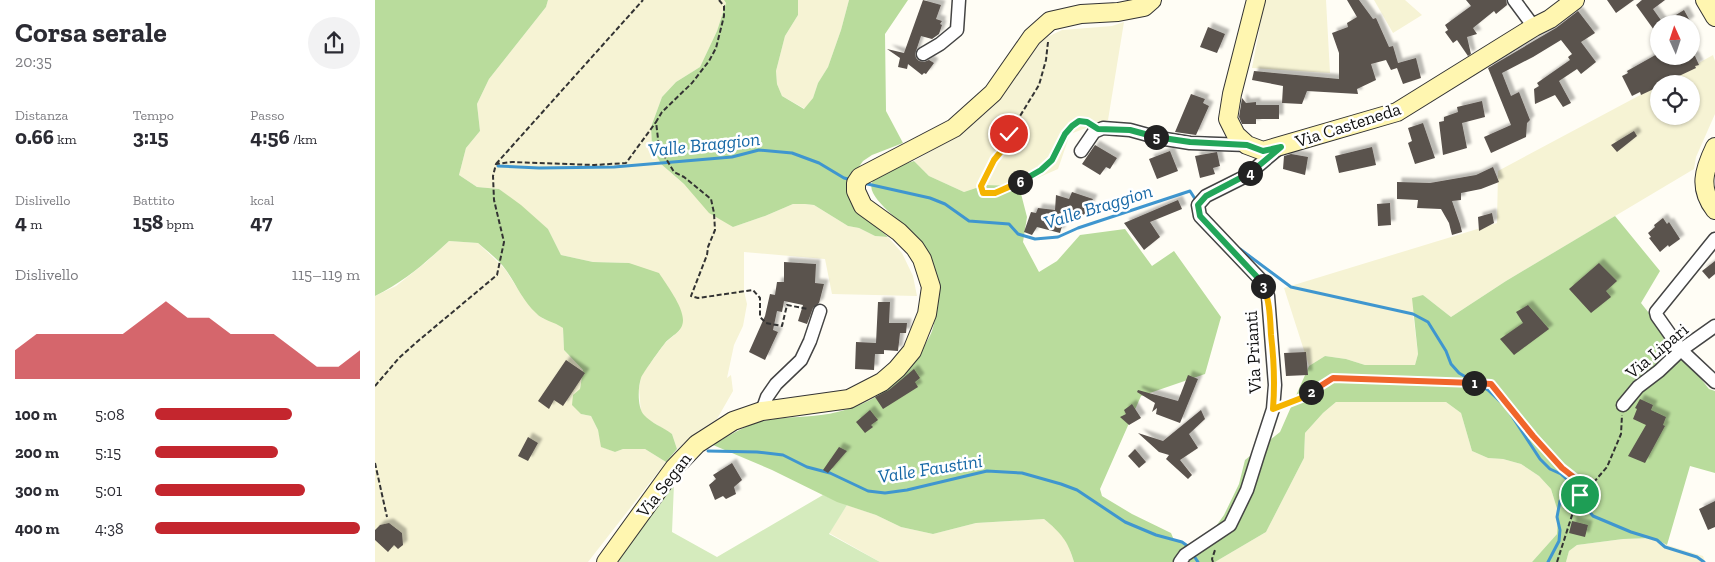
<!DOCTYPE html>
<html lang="it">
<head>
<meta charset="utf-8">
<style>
	:root { --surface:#fff; --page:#f2f2f3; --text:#2b2b33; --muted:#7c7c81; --accent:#c4262e }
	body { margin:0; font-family:"Zilla Slab",serif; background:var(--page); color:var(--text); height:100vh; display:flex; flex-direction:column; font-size:19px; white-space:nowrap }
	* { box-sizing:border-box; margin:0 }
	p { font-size:16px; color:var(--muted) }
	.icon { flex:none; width:28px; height:28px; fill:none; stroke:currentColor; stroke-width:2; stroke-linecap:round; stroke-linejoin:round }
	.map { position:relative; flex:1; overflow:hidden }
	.side { display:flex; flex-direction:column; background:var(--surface); width:375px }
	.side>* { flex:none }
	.needle { width:32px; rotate:357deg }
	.controls { position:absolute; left:1275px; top:15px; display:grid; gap:10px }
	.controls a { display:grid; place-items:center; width:50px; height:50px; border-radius:50%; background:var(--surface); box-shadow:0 1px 4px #0004; font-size:25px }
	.pin { position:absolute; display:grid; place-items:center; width:42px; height:42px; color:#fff; margin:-21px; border:2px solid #fff; border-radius:50%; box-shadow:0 1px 5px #0007 }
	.km { position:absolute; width:25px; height:25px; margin:-12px; border-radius:50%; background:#222; color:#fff; font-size:14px; line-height:25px; text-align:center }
	.round { display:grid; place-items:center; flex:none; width:52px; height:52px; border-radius:26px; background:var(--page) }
	.headline { display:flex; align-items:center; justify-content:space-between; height:85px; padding:0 15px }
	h1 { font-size:28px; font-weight:700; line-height:38px }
	.stats { display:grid; grid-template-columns:repeat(3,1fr); gap:8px; height:85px; padding:5px 15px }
	.stats div { display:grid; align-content:center }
	.stats b { font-size:21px; font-weight:700 }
	.stats small { font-size:14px; font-weight:400 }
	.stats p { font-size:14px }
	.chart { height:140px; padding:10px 15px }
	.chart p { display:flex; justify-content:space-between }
	.chart svg { width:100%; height:90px; margin-top:5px; fill:var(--accent); opacity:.7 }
	ul { padding:0 15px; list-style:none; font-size:16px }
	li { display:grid; grid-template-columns:80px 60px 1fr; align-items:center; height:38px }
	li i { height:12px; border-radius:6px; background:var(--accent) }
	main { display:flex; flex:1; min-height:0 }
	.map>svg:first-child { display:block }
	.farmland { fill:#f6f3d4 }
	.green { fill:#d5ebbd }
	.forest { fill:#b9dc9c }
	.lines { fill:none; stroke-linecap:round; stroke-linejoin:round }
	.stream { stroke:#3f96cf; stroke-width:3 }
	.building { fill:#5a524d; filter:url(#shadow) }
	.street-casing { stroke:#444; stroke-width:15 }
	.secondary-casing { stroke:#333; stroke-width:20 }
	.path { stroke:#333; stroke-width:2; stroke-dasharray:5 2.5; stroke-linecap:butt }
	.street { stroke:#fff; stroke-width:12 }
	.secondary { stroke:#fff6b0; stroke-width:18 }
	.split-1-casing { stroke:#fff; stroke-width:10 }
	.split-2-casing { stroke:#fff; stroke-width:10 }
	.split-3-casing { stroke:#fff; stroke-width:10 }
	.split-4-casing { stroke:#fff; stroke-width:10 }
	.split-5-casing { stroke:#fff; stroke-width:10 }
	.split-6-casing { stroke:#fff; stroke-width:10 }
	.split-7-casing { stroke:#fff; stroke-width:10 }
	.split-1 { stroke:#f0652b; stroke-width:6 }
	.split-2 { stroke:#f0652b; stroke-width:6 }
	.split-3 { stroke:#f5b400; stroke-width:6 }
	.split-4 { stroke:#22a559; stroke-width:6 }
	.split-5 { stroke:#22a559; stroke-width:6 }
	.split-6 { stroke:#22a559; stroke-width:6 }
	.split-7 { stroke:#f5b400; stroke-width:6 }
	.labels { text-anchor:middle; stroke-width:5; stroke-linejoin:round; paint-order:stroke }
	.street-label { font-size:18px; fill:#111; stroke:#fff }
	.water-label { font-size:19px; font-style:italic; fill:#1768a6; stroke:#fff }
</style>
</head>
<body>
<main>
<section class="side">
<div class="headline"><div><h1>Corsa serale</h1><p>20:35</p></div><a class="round"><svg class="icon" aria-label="share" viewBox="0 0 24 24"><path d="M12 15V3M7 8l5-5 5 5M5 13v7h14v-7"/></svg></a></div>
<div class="stats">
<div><p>Distanza</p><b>0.66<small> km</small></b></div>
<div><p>Tempo</p><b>3:15</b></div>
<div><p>Passo</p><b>4:56<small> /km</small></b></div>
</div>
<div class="stats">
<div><p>Dislivello</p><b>4<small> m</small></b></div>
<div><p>Battito</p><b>158<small> bpm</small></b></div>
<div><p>kcal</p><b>47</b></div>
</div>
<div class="chart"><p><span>Dislivello</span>115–119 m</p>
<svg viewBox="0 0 160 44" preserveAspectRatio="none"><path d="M0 44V30L10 22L20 22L30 22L40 22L50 22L60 14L70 6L80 14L90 14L100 22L110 22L120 22L130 30L140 38L150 38L160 30V44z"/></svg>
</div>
<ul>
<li><b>100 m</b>5:08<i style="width:67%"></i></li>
<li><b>200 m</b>5:15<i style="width:60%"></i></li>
<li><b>300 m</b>5:01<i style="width:73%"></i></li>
<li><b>400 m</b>4:38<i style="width:100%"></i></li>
</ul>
</section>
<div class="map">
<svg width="1340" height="562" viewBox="0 0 1340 562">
	<defs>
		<filter id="shadow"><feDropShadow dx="4.5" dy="-4.5" stdDeviation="1" flood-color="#0004"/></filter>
	</defs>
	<rect width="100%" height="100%" fill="#fffdf5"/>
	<path class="farmland" d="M173,0H349L351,3L342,31L325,67L301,82L287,97L276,127L277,147L286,164L358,227L390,216L418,204H430L439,205L473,226L484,228L500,236L513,237L527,253L538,276L542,296L457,294L450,259L369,252V291L372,304L368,326L359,345L352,378L356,375L358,391L342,419L322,432L302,449L297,434L274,420L266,413L264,389L266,376L290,343L305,330L254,263L218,262L186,255L173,229L124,189L102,187L84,175L91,148L105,131L102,104L114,79L171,7Z
		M423,0H474L466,30L453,67L443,83L438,98L430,109L407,96L402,84L401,71L410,36L423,15Z
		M887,0H951L955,73L877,68L884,32Z
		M999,0H1030L1047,15L1018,33Z
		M749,22L733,120L695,134L683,169L644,186L610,185L589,192L554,176L539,161L574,141L598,124L620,105L668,39L687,30L737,26Z
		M1338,55L1340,61V114L1321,157L1319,169L1131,281L1076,317L1048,295L1038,313L1043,354L1040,365H990L971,359L950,356L934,366L909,288L1122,223L1123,171L1284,85V116H1316V84H1286Z
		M74,241L103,243L130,269L148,297L167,318L180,322L188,328L189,350L208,370L205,389L206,414L216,416L223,430L227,447L240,452L248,449H270L291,462L213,562H0V296L21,286L50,263Z
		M961,402H1071L1086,413L1097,451L1113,458L1128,459L1146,464L1164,476L1176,489L1183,512L1182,534L1157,562H840L891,532L929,458L930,433L948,413Z
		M472,505L501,515L526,527L558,534L601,523L669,519L686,533L694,547L699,562H505L454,533Z
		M1279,538L1292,545L1328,556L1330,562H1191L1194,551L1202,545L1248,539Z"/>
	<path class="green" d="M299,484L297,532L342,557L448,495L472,505L454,534L505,562H239Z"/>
	<path class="forest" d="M0,0H173L171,7L114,79L102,104L105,131L91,148L84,175L102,187L124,189L146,205L173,229L186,255L218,262L254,263L284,273C291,284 308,306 308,320C308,332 297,335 290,343C287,347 267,374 266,378C263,387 262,407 269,415C276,423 288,427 297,434L302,449L291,462L270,449H248L240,452L226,447L223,430L216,416L206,414L197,405L198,395L205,389L208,370L189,350L188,328C180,322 167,320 161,313C148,301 141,284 131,270C124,260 112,251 103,243L74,241C49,264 30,281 0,296Z
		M349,0H423V15L410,36L401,71L402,84L407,96L429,109L438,98L443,83L453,67L466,30L474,0H533L510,34L511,111L528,143L497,155L488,161L478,175L499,225L513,237L500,236L484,228L473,226L439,205L430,204H418L390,216L358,227L334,213L309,184L286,164L277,147L276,127L287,97L301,82L325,67L342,31L351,3Z
		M539,161L554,176L589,192L610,185L644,186L652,217L648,242L664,272L682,261L705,235L750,229L777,266L799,251L846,317L830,374L766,396L725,489L727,496L757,514L796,533L799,540L808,542L815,547L839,529L849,515L864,484L870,460L905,432L934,366L950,356L971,359L990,365H1040L1043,354L1037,298L1048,295L1076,317L1131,281L1240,216L1285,271L1266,303L1334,389L1340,391V473L1315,466L1292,545L1279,538L1248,539L1202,545L1194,551L1191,562H1157L1182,534L1183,512L1176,489L1164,476L1146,464L1128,459L1113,458L1097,451L1086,413L1071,402H961L948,413L930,433L929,458L891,532L840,562H699C693,541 686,533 669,519L601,523L558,534L526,527L501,515L462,502L397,470L338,445C350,438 364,429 378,424C397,417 417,418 437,416C486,412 524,390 548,348C551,342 555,337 557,331C559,325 561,315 561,309C561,301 548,251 544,243C537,227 490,199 497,183C501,171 528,165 539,161Z"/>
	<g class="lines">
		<path class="stream" d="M123,166L164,168L239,167L357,157L384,150L417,153L444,163L469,178L477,180
			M488,183L555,198L570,204L594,221L634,224L643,234L660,239L683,237L703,228L815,191L822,202
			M865,249L916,287L1038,314L1053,322L1071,351L1076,364L1084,373L1113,390L1131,407L1165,459L1175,469L1186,474L1193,480L1204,499L1218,516L1256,532L1282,540L1290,547L1322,557L1329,562
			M333,451L382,452L408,455L432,467L455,473L493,491L510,493L532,490L612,471L647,473L686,484L702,490L750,522L781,535L807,542L814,547
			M817,553L823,562
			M1173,562L1184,541L1185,530L1182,517L1185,501L1198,487"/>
	</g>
	<path class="building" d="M548,0L566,5L561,19L567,21L565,24L567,25L564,34L557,39L546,36L540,54L541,58L544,61L549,62L554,60L559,63L551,74L549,73L547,75L533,64L532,69L523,67L525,58L512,49L529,53Z
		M972,0H984L998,19L1001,18L1014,47L1018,46L1023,63L1041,58L1046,78L1028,84L1022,68L1016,70L1011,60L996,64L1001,80L982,89L983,94L932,91L927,104L907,103L908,86L877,80L879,71L964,79V53L957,33L973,27L972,23L982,17Z
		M1091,0H1131L1132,5L1121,14L1119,11L1098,28L1102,34L1092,37L1096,54L1093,56L1082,40L1078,43L1070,32L1073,30L1070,25L1096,6Z
		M1232,0H1259L1241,13Z
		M1267,0H1290L1278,9L1288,23L1309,10L1315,21L1310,24H1284V37L1261,5Z
		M1203,11L1220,33L1206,42L1221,62L1206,74L1202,69L1184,81L1196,103L1188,107L1180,95L1160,104L1159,89L1164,86L1162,83L1195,60L1193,57L1197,54L1186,40L1158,57L1127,73L1136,96L1144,92L1155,120L1152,123L1151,137L1116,153L1109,137L1136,125L1113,68L1181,28Z
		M833,27L850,34L842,53L825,47Z
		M1284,53V56H1320L1324,65L1320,66L1321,68L1287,84H1284L1283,87L1266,95L1265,92L1257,96L1247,76L1253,73L1252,71Z
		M816,94L830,99L828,103L834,106L821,135L800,132Z
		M867,98L871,103L881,102V105H904V119H881V124H867L864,117Z
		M1107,101L1110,117L1087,123L1092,148L1068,155L1064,122L1069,121V117L1083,112L1082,107Z
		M1048,123L1060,158L1040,164L1033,143L1037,141L1033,128Z
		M1259,131L1262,136L1242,152L1236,145Z
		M720,145L742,158L735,169L731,167L725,175L707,164Z
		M997,147L1001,165L964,173L960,156Z
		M795,151L803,171L782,179L774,159Z
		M842,152L845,166L838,168L840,174L825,178L820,156Z
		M916,154L933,157L930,175L908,169L909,156Z
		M1118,167L1124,182L1106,189L1086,193V200L1077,201L1085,224L1087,232L1077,235L1074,223L1066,209L1042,208L1043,200L1022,199V182L1055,183L1101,175Z
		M697,192L718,199L710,215L692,210L685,233L662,227L657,235L649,232L656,212L661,213L663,208L680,210L681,195L694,199Z
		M803,200L807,209L775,222L785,237L769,250L749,223Z
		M1015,203L1016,225L1003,226L1002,204Z
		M1117,213L1119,223L1104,231L1103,217Z
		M1288,218L1292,224L1294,222L1305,239L1294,247L1293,245L1285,252L1274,238L1276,237L1273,233L1280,227L1279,225Z
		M1340,261V274L1334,279L1327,271Z
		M409,262L441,264L440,283L449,284L444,303L438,308L432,324L423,321L428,305L409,301L407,312L402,311L398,330L403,332L390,360L374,352L390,316L395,294L400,295L402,282H409Z
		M1224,263L1242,281L1231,291L1236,297L1216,313L1194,289Z
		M503,302H515L514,323H532L531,333H525L523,351L509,350V354H500L499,370L480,369L481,342L501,343Z
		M1153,305L1174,329L1139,355L1125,339L1148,323L1141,312Z
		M931,352L933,375L911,376L909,353Z
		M191,360L210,373L188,406L179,400L174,409L163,401Z
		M539,369L545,378L540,382L543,387L508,409L500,397L514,390Z
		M813,375L823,379L805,423L781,414L782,408L777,412L780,403L762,392L763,390L803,401Z
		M1265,399L1278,405L1276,410L1291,417L1288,425L1290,426L1270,463L1253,456L1271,425L1258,419L1262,409L1260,408Z
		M757,404L766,418L754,425L745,417L751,414L749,410Z
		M495,410L503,420L496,425L498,427L490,433L481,422Z
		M826,410L830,419L814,434L823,448L805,460L817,475L813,479L791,459L794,455L784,452L763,433L788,441Z
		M153,437L163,443L153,461L143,456Z
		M464,447L472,451L453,473L448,470Z
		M760,449L771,462L764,468L753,456Z
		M357,463L367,480L359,487L361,494L351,499L348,496L340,500L334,485L341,479L338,475Z
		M1340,501V527L1333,530L1324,509Z
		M1197,521L1213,525L1210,537L1194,533Z
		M14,523L27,533L28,545L23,549L19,545L13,552L0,540V530L5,525Z"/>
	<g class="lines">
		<g class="street-casing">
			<path id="street" d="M1139,0L1159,27
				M548,54L565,44L582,30L584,0
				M706,151L719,132L728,128L755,130L784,138L815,143L872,145
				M1340,239L1281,312L1282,316L1306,350L1340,382
				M1248,405L1263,387L1284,371L1306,350L1340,326
				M387,411L392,397L401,384L426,360L435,341L445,311
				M805,562L810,555L855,525L872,490L883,455L898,409L900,385L893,296L885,279L825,216L823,205L831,196L871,176L903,149"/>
		</g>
		<g class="secondary-casing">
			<path id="secondary" d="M881,0L857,94L853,119L861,135L872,145L888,151L1022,112L1159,27L1175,19L1200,0
				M1330,0L1340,17
				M1340,147C1329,170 1323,188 1340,210
				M231,562L299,468L322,444L358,421L387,411L474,399L507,382L522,369L537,351L552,314L556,287L547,259L540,248L524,232L488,206L481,191V183L485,177L579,128L618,93L657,37L675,21L706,14L743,12L769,7L777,0"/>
		</g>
		<path class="path" d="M344,0L349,6V16L341,48L334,61L317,83L287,112L281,122L284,147L299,172L309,177L336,199L339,213L340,230L333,247L332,255L316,296L323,298L378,290L385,298V317L391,323L407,326L412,305L433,309
			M673,42L671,60L664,85L634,134L628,149L619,160L606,185L608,193C612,193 617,193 620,193C635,190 668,172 677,159C687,146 689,131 704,121L713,123
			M121,164L268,0
			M0,386L24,358L43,341L122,275L129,242L119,200L118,176L121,164L137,162L219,165L251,163L281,122
			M911,404L929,397L958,377L1116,384L1158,436L1187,468L1211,486
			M0,463L12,517
			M838,562L837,559L840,550
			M1182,562L1200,506L1211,486L1219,482L1232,467L1246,434L1247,415"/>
		<use href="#street" class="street"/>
		<use href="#secondary" class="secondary"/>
	</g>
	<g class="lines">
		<g class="split-1-casing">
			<path id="split-1" d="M1099,383L1116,384L1158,436L1187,468L1210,486L1205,495"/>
		</g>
		<g class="split-2-casing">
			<path id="split-2" d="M936,392L958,378L1099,383"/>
		</g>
		<g class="split-3-casing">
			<path id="split-3" d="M888,286C895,301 895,318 896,335C899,360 900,384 898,409L929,397L936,392"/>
		</g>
		<g class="split-4-casing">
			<path id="split-4" d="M875,173L831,196L823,205L825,216L884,279L888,286"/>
		</g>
		<g class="split-5-casing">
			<path id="split-5" d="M781,137L815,142L872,145L888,151L906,147L875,173"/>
		</g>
		<g class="split-6-casing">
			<path id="split-6" d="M645,182L666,170L677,160L690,134L697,126L704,121L712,122L723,129L755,130L781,137"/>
		</g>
		<g class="split-7-casing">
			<path id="split-7" d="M634,134L628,149L619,160L606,186L608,193H620L645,182"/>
		</g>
		<use href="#split-1" class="split-1"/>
		<use href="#split-2" class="split-2"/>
		<use href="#split-3" class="split-3"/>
		<use href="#split-4" class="split-4"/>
		<use href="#split-5" class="split-5"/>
		<use href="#split-6" class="split-6"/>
		<use href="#split-7" class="split-7"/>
	</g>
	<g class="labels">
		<g class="street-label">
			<text transform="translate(973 125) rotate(-18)" y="6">Via Casteneda</text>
			<text transform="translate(1282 351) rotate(-40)" y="6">Via Lipari</text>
			<text transform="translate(878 352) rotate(-93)" y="6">Via Prianti</text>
			<text transform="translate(289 485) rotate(-52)" y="6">Via Segan</text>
		</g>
		<g class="water-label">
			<text transform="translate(329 144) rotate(-6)" y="7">Valle Braggion</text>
			<text transform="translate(723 206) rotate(-17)" y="7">Valle Braggion</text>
			<text transform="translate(555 468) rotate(-9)" y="7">Valle Faustini</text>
		</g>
	</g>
</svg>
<div class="controls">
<a><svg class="needle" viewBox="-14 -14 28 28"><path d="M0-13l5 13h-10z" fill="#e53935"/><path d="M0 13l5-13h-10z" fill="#7c7c81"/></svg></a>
<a><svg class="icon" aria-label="locate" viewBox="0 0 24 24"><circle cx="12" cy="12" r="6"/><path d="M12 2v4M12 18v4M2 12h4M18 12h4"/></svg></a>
</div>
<div class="pin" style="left:1205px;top:495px;background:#1e9e55"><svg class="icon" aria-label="arrive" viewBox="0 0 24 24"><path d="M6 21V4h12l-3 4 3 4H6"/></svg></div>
<div class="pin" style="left:634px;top:134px;background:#d93025"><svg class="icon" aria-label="check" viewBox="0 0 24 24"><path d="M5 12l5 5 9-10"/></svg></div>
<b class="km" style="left:1099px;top:383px">1</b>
<b class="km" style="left:936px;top:392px">2</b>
<b class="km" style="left:888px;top:286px">3</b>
<b class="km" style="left:875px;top:173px">4</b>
<b class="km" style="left:781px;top:137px">5</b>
<b class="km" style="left:645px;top:182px">6</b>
</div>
</main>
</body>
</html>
